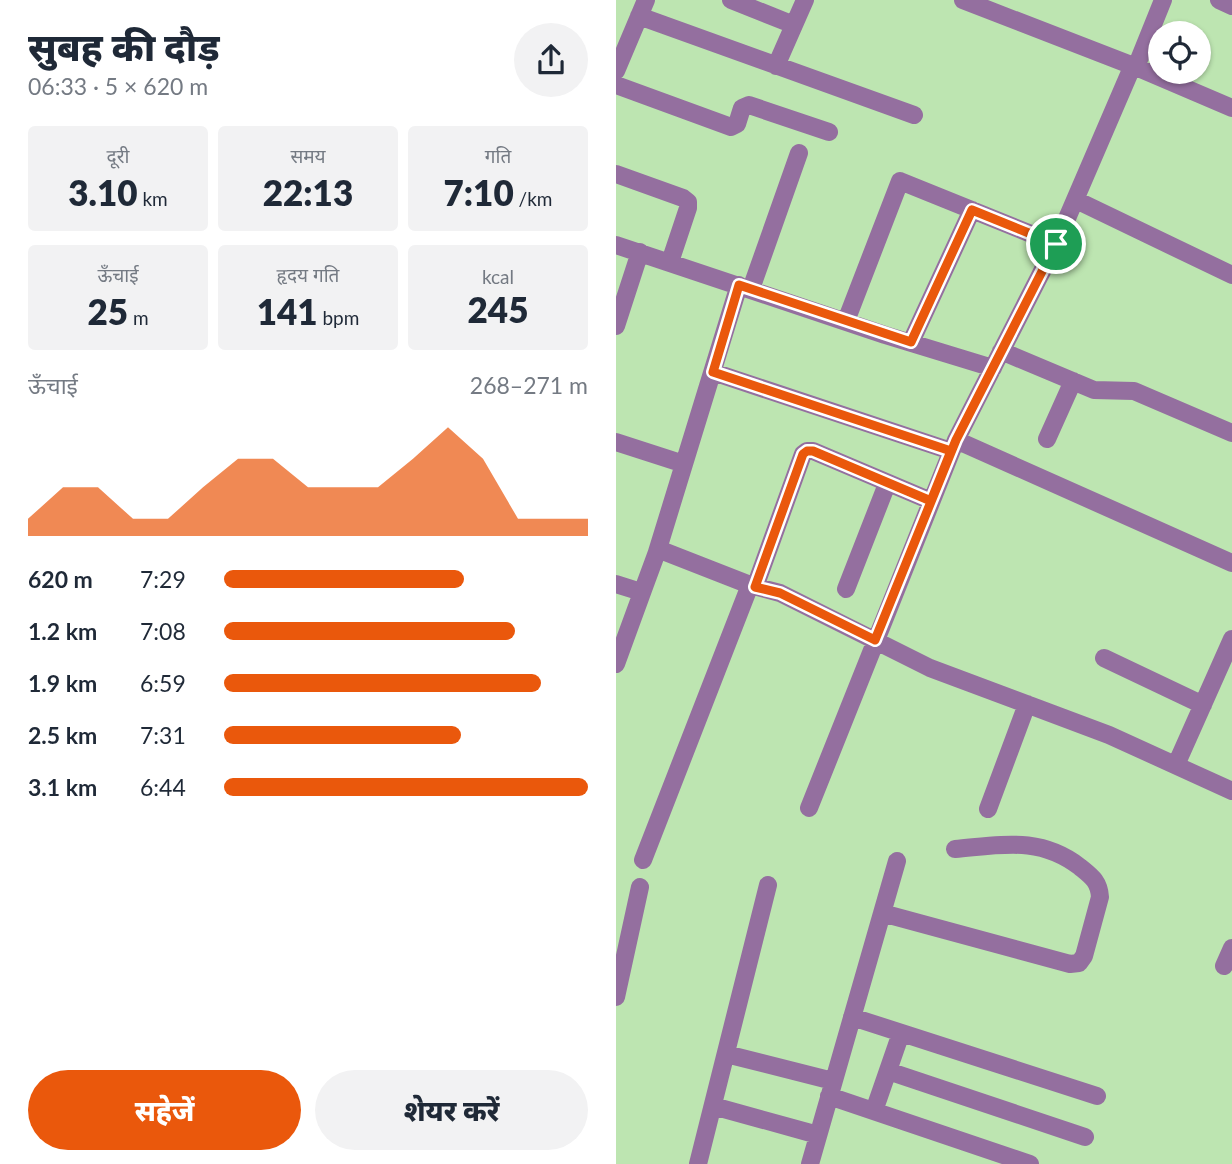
<!DOCTYPE html>
<html lang="hi">
<head>
<meta charset="utf-8">
<style>
	:root { --surface:#fff; --page:#f2f2f3; --text:#1f2937; --muted:#747a83; --accent:#ea580c }
	body { margin:0; font-family:Lato,"Noto Sans Devanagari",sans-serif; background:var(--page); color:var(--text); height:100vh; display:flex; flex-direction:column; font-size:26px; white-space:nowrap }
	* { box-sizing:border-box; margin:0 }
	p { font-size:23px; color:var(--muted) }
	.icon { flex:none; width:38px; height:38px; fill:none; stroke:currentColor; stroke-width:2; stroke-linecap:round; stroke-linejoin:round }
	.map { position:relative; flex:1; overflow:hidden }
	.sheet { display:flex; flex-direction:column; background:var(--surface); width:616px }
	.sheet>* { flex:none }
	.controls { position:absolute; left:532px; top:21px; display:grid; gap:14px }
	.controls a { display:grid; place-items:center; width:63px; height:63px; border-radius:50%; background:var(--surface); box-shadow:0 2px 5px #0004; font-size:35px }
	.pin { position:absolute; display:grid; place-items:center; width:60px; height:60px; color:#fff; margin:-30px; border:4px solid #fff; border-radius:50%; box-shadow:0 2px 7px #0007 }
	.round { display:grid; place-items:center; flex:none; width:74px; height:74px; border-radius:37px; background:var(--page) }
	.headline { display:flex; align-items:center; justify-content:space-between; height:119px; padding:0 28px }
	h1 { font-size:38px; font-weight:800; line-height:52px }
	.figures { display:grid; grid-template-columns:repeat(3,1fr); gap:10px; height:119px; padding:7px 28px }
	.figures div { display:grid; align-content:center; border-radius:7px; background:var(--page); text-align:center }
	.figures b { font-size:35px; font-weight:800 }
	.figures small { font-size:19px; font-weight:400 }
	.figures p { font-size:19px }
	.chart { height:196px; padding:14px 28px }
	.chart p { display:flex; justify-content:space-between }
	.chart svg { width:100%; height:126px; margin-top:7px; fill:var(--accent); opacity:.7 }
	.button { display:flex; gap:14px; margin-top:auto; padding:14px 28px }
	.button a { flex:1; height:80px; border-radius:42px; background:var(--accent); color:#fff; font-size:28px; font-weight:800; line-height:80px; text-align:center }
	.button a+a { background:var(--page); color:var(--text) }
	ul { padding:0 28px; list-style:none; font-size:23px }
	li { display:grid; grid-template-columns:112px 84px 1fr; align-items:center; height:52px }
	li i { height:18px; border-radius:9px; background:var(--accent) }
	main { display:flex; flex:1; min-height:0 }
	.map>svg:first-child { display:block }
	.lines { fill:none; stroke-linecap:round; stroke-linejoin:round }
	.minor { stroke:#946f9f; stroke-width:18 }
	.route-casing { stroke:#fff; stroke-width:14 }
	.route { stroke:#ea580c; stroke-width:9 }
</style>
</head>
<body>
<main>
<section class="sheet">
<div class="headline"><div><h1>सुबह की दौड़</h1><p>06:33 · 5 × 620 m</p></div><a class="round"><svg class="icon" aria-label="share" viewBox="0 0 24 24"><path d="M12 15V3M7 8l5-5 5 5M5 13v7h14v-7"/></svg></a></div>
<div class="figures">
<div><p>दूरी</p><b>3.10<small> km</small></b></div>
<div><p>समय</p><b>22:13</b></div>
<div><p>गति</p><b>7:10<small> /km</small></b></div>
</div>
<div class="figures">
<div><p>ऊँचाई</p><b>25<small> m</small></b></div>
<div><p>हृदय गति</p><b>141<small> bpm</small></b></div>
<div><p>kcal</p><b>245</b></div>
</div>
<div class="chart"><p><span>ऊँचाई</span>268–271 m</p>
<svg viewBox="0 0 160 44" preserveAspectRatio="none"><path d="M0 44V38L10 27L20 27L30 38L40 38L50 27L60 17L70 17L80 27L90 27L100 27L110 17L120 6L130 17L140 38L150 38L160 38V44z"/></svg>
</div>
<ul>
<li><b>620 m</b>7:29<i style="width:66%"></i></li>
<li><b>1.2 km</b>7:08<i style="width:80%"></i></li>
<li><b>1.9 km</b>6:59<i style="width:87%"></i></li>
<li><b>2.5 km</b>7:31<i style="width:65%"></i></li>
<li><b>3.1 km</b>6:44<i style="width:100%"></i></li>
</ul>
<div class="button"><a>सहेजें</a><a>शेयर करें</a></div>
</section>
<div class="map">
<svg width="616" height="1164" viewBox="0 0 616 1164">
	<rect width="100%" height="100%" fill="#bde5b1"/>
	<g class="lines">
		<path class="minor" d="M115,0L178,25
			M347,0L520,67L547,0
			M603,0L616,6
			M23,16L298,115
			M160,66L189,0
			M520,67L616,108
			M0,71L30,0
			M0,85L115,127L121,124L126,108L133,105L213,132
			M0,174L67,198L72,202V208L54,262
			M460,200L616,275
			M0,245L269,335L377,368
			M135,289L183,153
			M230,321L284,181L440,244
			M0,326L24,252
			M295,342L356,210
			M385,351L478,390L518,391L616,433
			M97,372L335,451
			M431,439L457,381
			M340,440L616,563
			M0,442L68,464
			M41,552L123,285
			M0,584L22,591L27,590L41,552L47,551L134,585L164,593L314,668L493,735L616,791
			M139,587L187,454L191,451H197L315,501
			M230,589L271,484
			M488,658L587,705
			M0,664L27,590
			M560,765L616,639
			M193,808L340,440L440,244L517,65
			M372,809L411,704
			M27,860L134,585
			M266,913L454,964L463,963L468,956L484,897C483,881 475,876 464,867C424,836 386,845 339,849
			M608,966L616,948
			M0,997L24,887
			M236,1017L481,1096
			M110,1054L217,1081
			M272,1071L469,1137
			M213,1096L414,1164
			M97,1106L202,1135
			M258,1111L285,1033
			M82,1164L152,885
			M194,1164L281,861"/>
	</g>
	<g class="lines">
		<g class="route-casing">
			<path id="route" d="M440,244L340,440L259,640L164,593L139,587L187,454L191,451H197L315,501L335,451L97,372L123,285L295,342L356,210L440,244"/>
		</g>
		<use href="#route" class="route"/>
	</g>
</svg>
<div class="controls">
<a><svg class="icon" aria-label="locate" viewBox="0 0 24 24"><circle cx="12" cy="12" r="6"/><path d="M12 2v4M12 18v4M2 12h4M18 12h4"/></svg></a>
</div>
<div class="pin" style="left:440px;top:244px;background:#1e9e55"><svg class="icon" aria-label="arrive" viewBox="0 0 24 24"><path d="M6 21V4h12l-3 4 3 4H6"/></svg></div>
</div>
</main>
</body>
</html>
